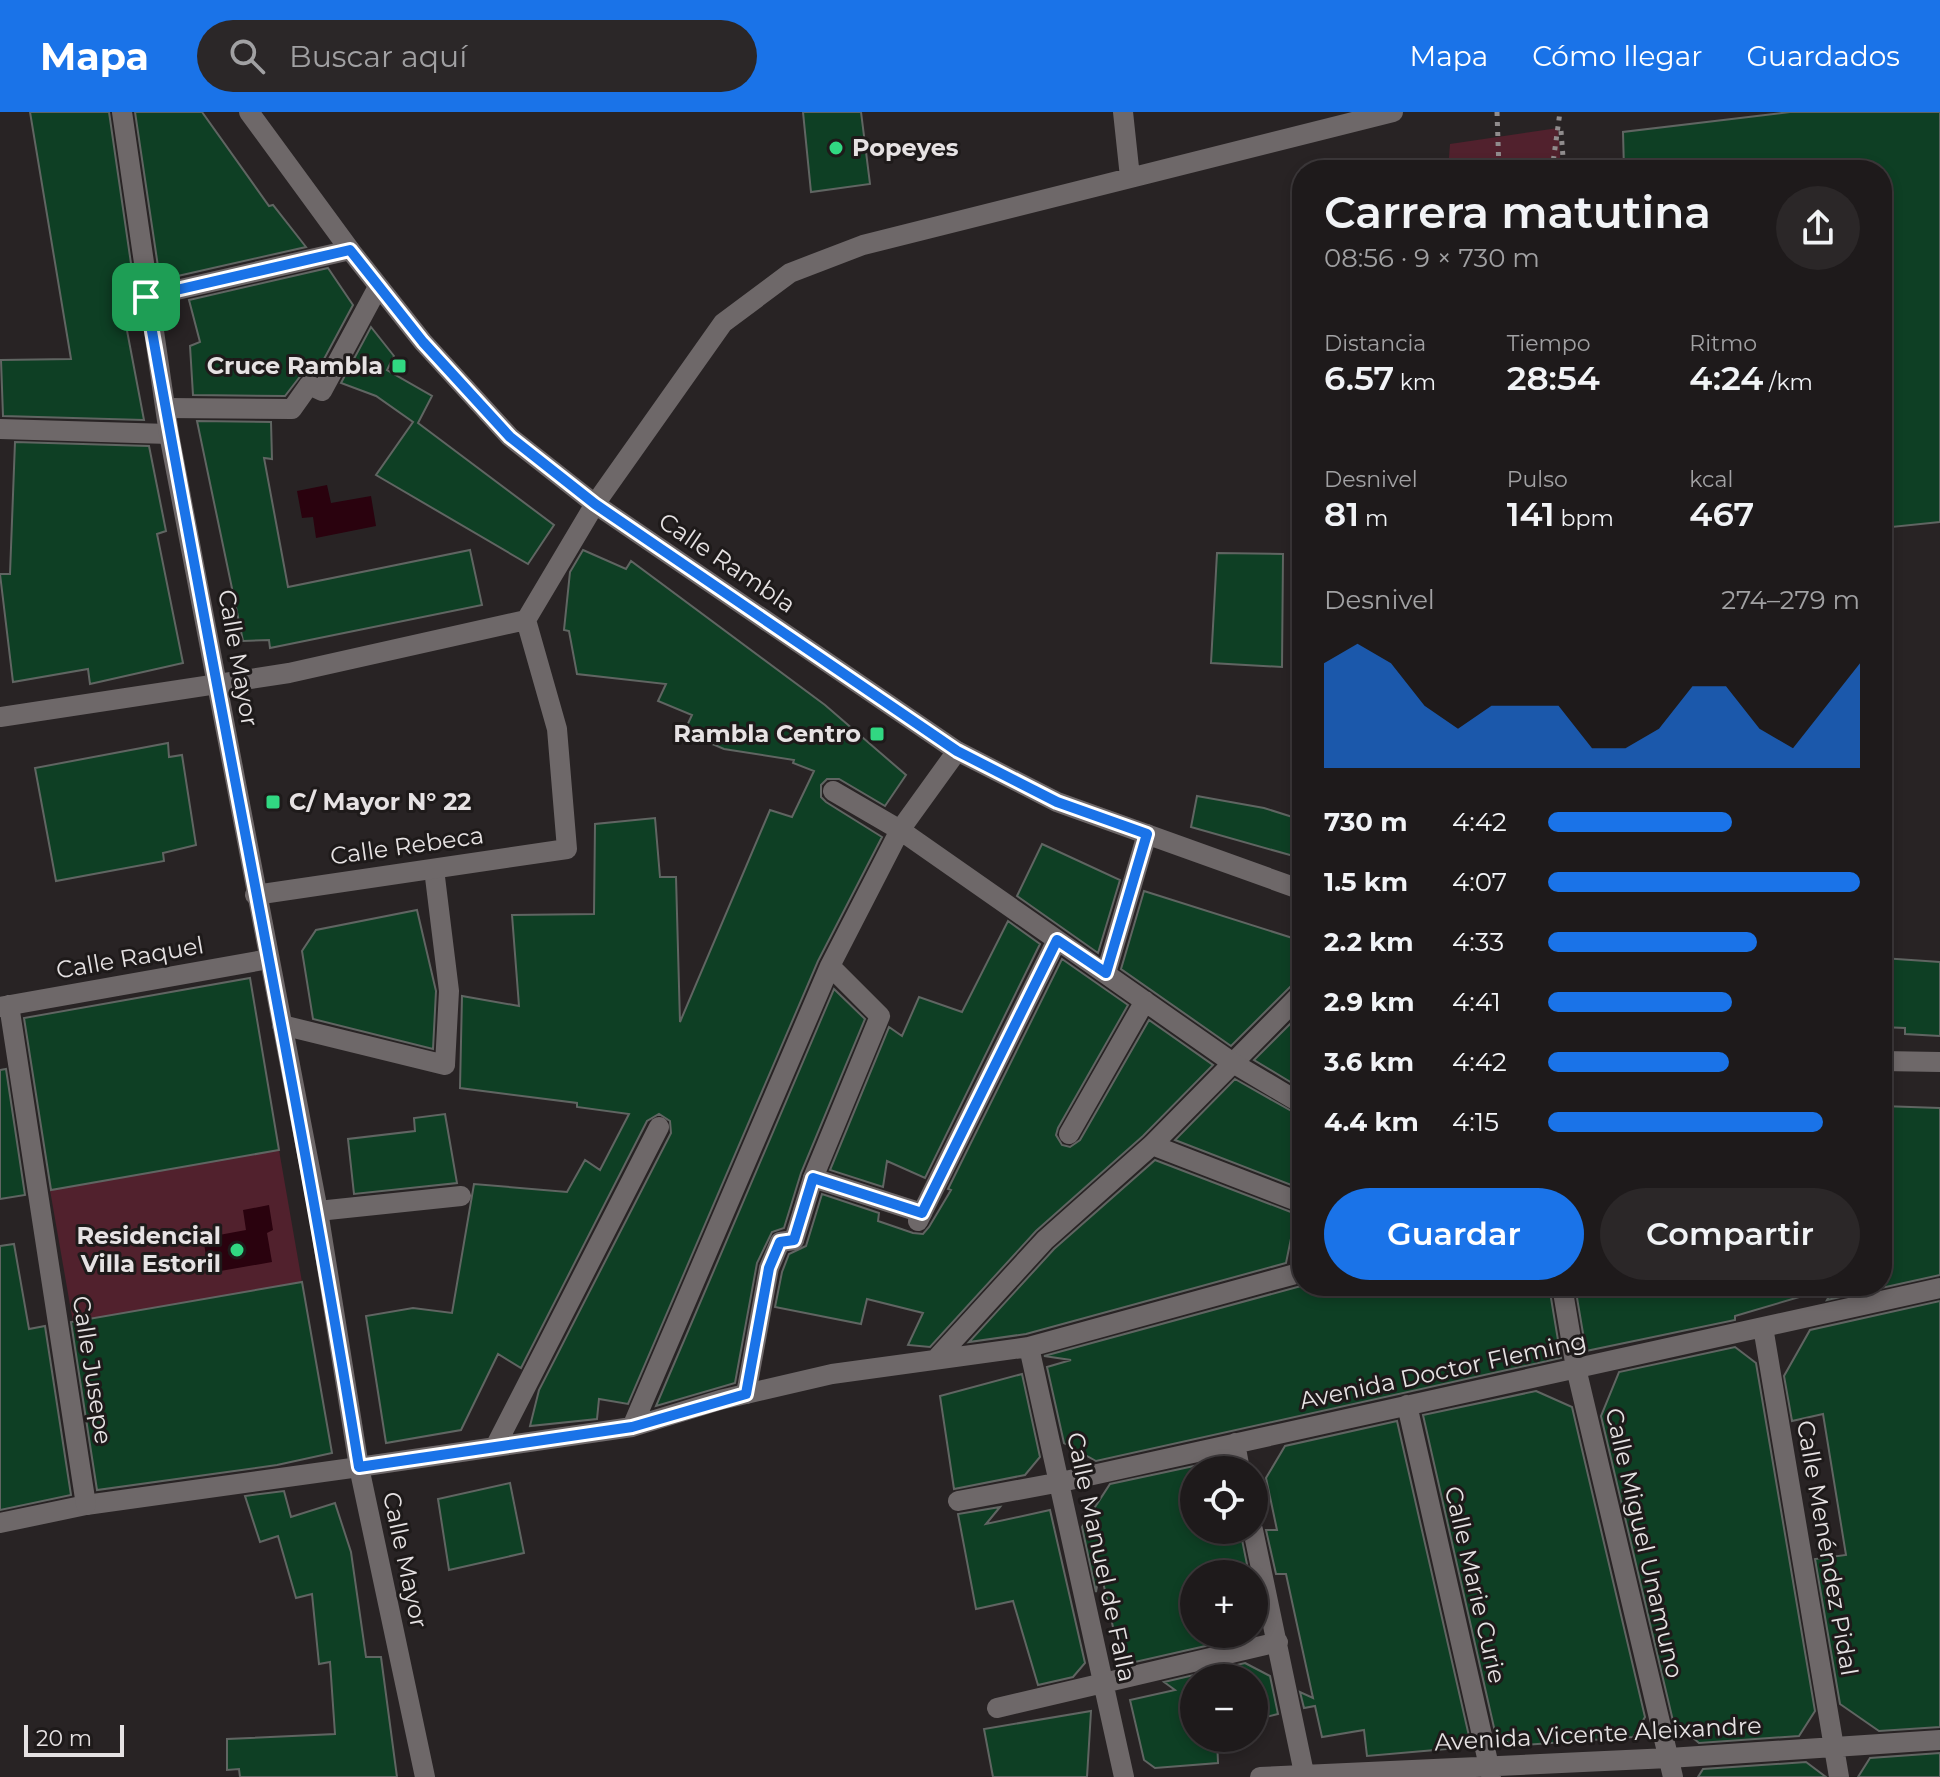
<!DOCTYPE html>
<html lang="es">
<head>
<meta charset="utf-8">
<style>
	:root { --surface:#1e1a1b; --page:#2b2728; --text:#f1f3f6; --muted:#a1a1a3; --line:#3c383a; --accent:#1a73e8 }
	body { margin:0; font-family:Montserrat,sans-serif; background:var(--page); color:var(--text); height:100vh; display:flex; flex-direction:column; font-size:30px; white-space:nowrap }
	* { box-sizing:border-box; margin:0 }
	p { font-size:26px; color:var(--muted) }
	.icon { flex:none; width:44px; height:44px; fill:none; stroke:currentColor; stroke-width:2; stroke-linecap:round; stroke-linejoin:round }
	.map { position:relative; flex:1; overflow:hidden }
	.sheet { position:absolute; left:1292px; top:48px; width:600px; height:1136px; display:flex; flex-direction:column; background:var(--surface); border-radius:32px; box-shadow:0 4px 12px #0003,0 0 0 2px var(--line) }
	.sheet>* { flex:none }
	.tools { position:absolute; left:1180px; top:1344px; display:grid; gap:16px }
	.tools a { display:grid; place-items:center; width:88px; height:88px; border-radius:50%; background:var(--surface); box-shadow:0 4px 12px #0003,0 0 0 2px var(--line); font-size:40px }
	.scale { position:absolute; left:24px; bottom:20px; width:100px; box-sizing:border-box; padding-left:8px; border:4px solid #e6e2e3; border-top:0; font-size:22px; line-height:28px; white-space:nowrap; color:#e6e2e3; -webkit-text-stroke:6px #1e1a1a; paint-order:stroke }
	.pin { position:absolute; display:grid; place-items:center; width:68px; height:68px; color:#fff; margin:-34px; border-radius:16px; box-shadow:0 4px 12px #0006 }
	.round { display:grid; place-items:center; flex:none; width:84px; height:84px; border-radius:42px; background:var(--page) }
	.head { display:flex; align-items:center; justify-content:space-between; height:136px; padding:0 32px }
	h1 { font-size:44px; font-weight:600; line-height:60px }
	.metrics { display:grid; grid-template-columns:repeat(3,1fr); gap:12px; height:136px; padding:8px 32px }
	.metrics div { display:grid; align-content:center }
	.metrics b { font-size:34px; font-weight:600 }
	.metrics small { font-size:22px; font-weight:400 }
	.metrics p { font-size:22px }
	.chart { height:224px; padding:16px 32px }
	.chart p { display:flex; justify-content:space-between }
	.chart svg { width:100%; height:144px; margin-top:8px; fill:var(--accent); opacity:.7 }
	.action { display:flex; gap:16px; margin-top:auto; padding:16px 32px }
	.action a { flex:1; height:92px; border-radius:48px; background:var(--accent); color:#fff; font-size:32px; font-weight:600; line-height:92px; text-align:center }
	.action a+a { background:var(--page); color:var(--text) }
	ul { padding:0 32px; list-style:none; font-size:26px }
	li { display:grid; grid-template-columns:128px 96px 1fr; align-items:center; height:60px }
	li i { height:20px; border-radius:10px; background:var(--accent) }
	header { display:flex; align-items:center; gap:48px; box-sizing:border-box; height:112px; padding:0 40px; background:var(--accent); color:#fff }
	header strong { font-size:38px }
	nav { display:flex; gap:44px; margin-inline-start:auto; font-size:28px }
	.search { width:560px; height:72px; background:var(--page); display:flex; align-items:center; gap:20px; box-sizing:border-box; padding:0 28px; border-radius:44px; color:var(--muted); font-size:30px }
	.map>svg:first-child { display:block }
	.green { fill:#51212d }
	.water { fill:#2a020e }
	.building { fill:#0e3f24; stroke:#606562; stroke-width:2 }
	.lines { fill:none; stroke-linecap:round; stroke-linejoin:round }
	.path { stroke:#908c8d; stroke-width:5; stroke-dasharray:4 6; stroke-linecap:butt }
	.pedestrian { stroke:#6e6869; stroke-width:20 }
	.minor { stroke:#6e6869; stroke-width:20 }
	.tertiary { stroke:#6e6869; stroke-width:20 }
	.route-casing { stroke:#fff; stroke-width:16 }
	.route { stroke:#1a73e8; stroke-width:10 }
	.poi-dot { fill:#31d882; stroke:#1e1a1a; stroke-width:3 }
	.labels { text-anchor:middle; stroke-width:6; stroke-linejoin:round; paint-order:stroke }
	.poi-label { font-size:24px; font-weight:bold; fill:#e6e2e3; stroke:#1e1a1a; text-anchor:end }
	.street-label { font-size:24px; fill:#e6e2e3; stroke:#1e1a1a }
</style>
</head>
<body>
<header>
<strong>Mapa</strong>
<div class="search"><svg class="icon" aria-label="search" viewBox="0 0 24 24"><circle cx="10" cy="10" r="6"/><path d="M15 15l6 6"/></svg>Buscar aquí</div>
<nav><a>Mapa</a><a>Cómo llegar</a><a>Guardados</a></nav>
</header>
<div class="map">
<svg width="1940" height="1665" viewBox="0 0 1940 1665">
	<rect width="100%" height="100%" fill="#282324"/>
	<path class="green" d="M1558,16L1561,58H1448L1450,32Z
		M279,1038L302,1170L73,1210L50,1078Z"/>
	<path class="water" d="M327,373L331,391L371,384L376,414L316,426L313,405L302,406L297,379Z
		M269,1093L273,1118L267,1121L272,1150L209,1161L203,1126L246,1118L243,1098Z"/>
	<path class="building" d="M30,0H109L135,179L133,184L121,187L144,308L3,304L1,248L71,247Z
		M135,0H202L269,94L273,93L306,135L160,168Z
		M803,0H861L870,72L811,80Z
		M1790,0H1940V410L1882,416V58H1624L1623,20Z
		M328,156L353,193L316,262H302L285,284L193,283L190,234L200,230L189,188Z
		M371,215L394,244L387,258L432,284L418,311L554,413L528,452L376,363L413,310L376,284L341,271Z
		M197,309L271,310L272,347L264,346L288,475L470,438L482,493L270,536L269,528L243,529Z
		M15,330L149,334L166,419L157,422L183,551L90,572L88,557L13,570L0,462H10Z
		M583,438L626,457L631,449L825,593L906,663L885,694L839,667H827L821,673V685L826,690L882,725L818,849L628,1292L599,1287L597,1307L530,1314L539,1278L671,1021L670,1009L659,1002L647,1009L521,1256L498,1242L461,1318L386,1331L366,1204L413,1196L452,1201L474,1072L567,1080L585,1048L600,1058L629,1002L577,995V991L460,976L462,884L519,894L512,803L594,802L595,712L655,706L660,765H676L680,910L770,698L792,705L814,659L793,651L794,648L724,637L684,620L692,603L658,589L666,572L577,562L569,519L564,518L570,460Z
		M1217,441L1283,442L1282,555L1211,551Z
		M168,631L169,645L182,643L196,733L163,741L164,749L56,769L35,656Z
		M1197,684L1264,696L1302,708L1297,745L1191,715Z
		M1042,732L1120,768L1098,841L1017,784Z
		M1144,779L1302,829V868L1293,872L1231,934L1121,857Z
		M417,798L436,879L433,937L313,907L302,839L316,818Z
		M1008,809L1040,832L925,1066L887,1049L883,1075L830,1058L889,915L902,924L919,885L962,900Z
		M1882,846L1940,850V924L1905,922V916L1882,915Z
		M1062,847L1128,893L1058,1016L1056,1023L1062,1033L1070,1035L1080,1028L1149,908L1213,953L1143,1024L1036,1119L930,1235L908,1233L923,1201L867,1187L861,1212L775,1195L782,1160L789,1142L806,1134L822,1082L879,1101L878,1109L913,1121L923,1122L929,1115L951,1078L948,1077Z
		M250,866L279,1038L51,1078L24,906Z
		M834,877L865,907L801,1061L784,1116L772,1120L757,1151L735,1271L656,1294Z
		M1302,900V977L1254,948Z
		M6,957L25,1083L0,1087V958Z
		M1235,967L1302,1005L1299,1076L1175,1028Z
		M1882,994L1940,996V1163L1827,1188L1835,1174H1882Z
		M445,1002L457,1071L354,1082L348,1027L415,1019L414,1006Z
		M1155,1048L1296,1102L1286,1151L1026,1222L969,1230L1054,1137Z
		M14,1132L29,1217L45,1214L71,1383L0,1398V1134Z
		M302,1170L332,1341L277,1353L97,1378L71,1210Z
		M1301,1174H1549L1561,1246L1096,1349L1064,1331L1047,1255L1071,1248L1044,1244Z
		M1575,1174H1812L1813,1181L1735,1204V1208L1586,1239Z
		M1940,1189V1615L1879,1619L1840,1592L1815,1447L1846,1443L1823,1302L1792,1309L1784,1264L1810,1218Z
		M1735,1235L1756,1251L1815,1599L1799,1624L1699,1631L1673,1609L1601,1304L1619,1260Z
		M1022,1262L1040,1345L1025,1363L954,1377L940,1284Z
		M1536,1279L1572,1295L1645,1605L1633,1625L1512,1634L1495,1620L1423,1303Z
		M1397,1309L1469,1624L1458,1636L1367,1644L1364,1618L1322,1625L1315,1594L1304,1596L1300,1580L1313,1586L1286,1462H1276L1266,1418H1277L1266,1366L1285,1334Z
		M1194,1354V1418H1240L1249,1462H1194V1524L1210,1533L1135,1550L1118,1538L1100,1456L1096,1480L1082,1415L1110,1372Z
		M510,1371L524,1441L449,1458L438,1387Z
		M284,1379L291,1405L335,1391L351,1440L366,1545H381L397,1665H240L239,1657L227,1658V1627L335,1622L330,1550L319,1552L312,1482L296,1486L278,1424L260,1430L245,1384Z
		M1000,1395L986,1412L1050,1398L1085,1551L1073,1565L1038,1573L1013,1489L976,1497L958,1402Z
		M1245,1551L1270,1564L1278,1602L1254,1608V1566H1194V1626H1217L1218,1651L1155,1656L1144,1648L1130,1588L1175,1578L1164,1570Z
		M1091,1599L1087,1665H993L984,1617Z
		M1940,1641V1665H1858L1870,1646Z
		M1806,1650L1826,1665H1698L1703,1657Z"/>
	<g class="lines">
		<path class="path" d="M1497,0L1499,58
			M1561,19L1564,58
			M1552,58L1560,0"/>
		<path class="pedestrian" d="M146,185L350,138
			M166,296L292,297L309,273L322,279L378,175
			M1106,861L1147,722
			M282,913L445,953L449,879L434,757
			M1233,951L1302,881
			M813,1066L922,1101
			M746,1282L769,1156L780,1130L794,1128
			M0,1411L86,1393L359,1355"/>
		<path class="minor" d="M1123,0L1130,65
			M0,317L169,322
			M0,605L289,561L526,508
			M957,639L900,718L1233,951L1302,992
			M255,783L567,737L557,617L526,508L595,392L723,211L790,161L863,133L1393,0
			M9,893L86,1393
			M0,895L269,847
			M1069,1022L1145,889
			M1152,1033L1302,1091
			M318,1099L461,1084
			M918,1109L1057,828
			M794,1128L813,1066L880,904L830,854
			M1562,1174L1576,1256L1673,1665
			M1763,1215L1839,1665
			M1029,1235L1124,1665
			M936,1247L1045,1128L1152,1033L1233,951
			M1407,1293L1491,1663
			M632,1315L830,854L900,718L833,679
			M1235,1331L1240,1358
			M496,1333L659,1015
			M359,1355L632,1315L720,1288L832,1262L1029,1235L1299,1161L1302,1143
			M958,1389L1061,1370L1940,1176
			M1253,1418L1304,1661
			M997,1596L1278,1530
			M1260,1665L1669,1646L1940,1628"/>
		<path class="tertiary" d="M122,0L169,322L318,1099L359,1355L425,1665
			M249,0L350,138L423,230L510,325L595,392L957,639L1057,690L1302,778
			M1882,949L1940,950"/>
	</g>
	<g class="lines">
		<g class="route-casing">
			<path id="route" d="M350,138L423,230L510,325L595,392L957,639L1057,690L1147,722L1106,861L1057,828L922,1101L813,1066L794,1128L780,1130L769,1156L746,1282L632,1315L359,1355C296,964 214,576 146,185Z"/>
		</g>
		<use href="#route" class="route"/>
	</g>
	<g class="poi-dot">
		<circle cx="836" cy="36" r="8"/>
		<rect x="391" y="246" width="16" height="16" rx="4"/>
		<rect x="869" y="614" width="16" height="16" rx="4"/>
		<rect x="265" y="682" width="16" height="16" rx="4"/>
		<circle cx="237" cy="1138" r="8"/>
	</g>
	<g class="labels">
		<g class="poi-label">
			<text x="852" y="44" text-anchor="start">Popeyes</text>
			<text x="383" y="262">Cruce Rambla</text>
			<text x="861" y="630">Rambla Centro</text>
			<text x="289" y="698" text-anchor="start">C/ Mayor N° 22</text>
			<text x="221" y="1132">Residencial<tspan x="221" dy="28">Villa Estoril</tspan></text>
		</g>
		<g class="street-label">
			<text transform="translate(727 451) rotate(34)" y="8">Calle Rambla</text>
			<text transform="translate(238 546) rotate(80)" y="8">Calle Mayor</text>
			<text transform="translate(407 734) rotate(-8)" y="8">Calle Rebeca</text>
			<text transform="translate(130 846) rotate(-10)" y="8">Calle Raquel</text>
			<text transform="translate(92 1258) rotate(81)" y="8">Calle Jusepe</text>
			<text transform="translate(1443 1259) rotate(-12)" y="8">Avenida Doctor Fleming</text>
			<text transform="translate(1644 1431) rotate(77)" y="8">Calle Miguel Unamuno</text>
			<text transform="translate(1827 1436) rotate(80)" y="8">Calle Menéndez Pidal</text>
			<text transform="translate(1101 1445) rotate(78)" y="8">Calle Manuel de Falla</text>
			<text transform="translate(405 1448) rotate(78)" y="8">Calle Mayor</text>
			<text transform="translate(1475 1473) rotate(77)" y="8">Calle Marie Curie</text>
			<text transform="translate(1598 1622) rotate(-3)" y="8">Avenida Vicente Aleixandre</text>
		</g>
	</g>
</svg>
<div class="tools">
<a><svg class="icon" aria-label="locate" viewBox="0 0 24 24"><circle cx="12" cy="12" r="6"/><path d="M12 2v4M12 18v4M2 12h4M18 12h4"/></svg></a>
<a>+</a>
<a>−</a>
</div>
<div class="scale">20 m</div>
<div class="pin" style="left:146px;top:185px;background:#1e9e55"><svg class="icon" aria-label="arrive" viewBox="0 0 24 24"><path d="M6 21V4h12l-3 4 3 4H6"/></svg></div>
<section class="sheet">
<div class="head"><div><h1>Carrera matutina</h1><p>08:56 · 9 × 730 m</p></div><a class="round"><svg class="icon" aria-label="share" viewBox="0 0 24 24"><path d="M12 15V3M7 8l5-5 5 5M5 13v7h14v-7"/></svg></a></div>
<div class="metrics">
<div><p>Distancia</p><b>6.57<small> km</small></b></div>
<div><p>Tiempo</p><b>28:54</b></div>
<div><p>Ritmo</p><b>4:24<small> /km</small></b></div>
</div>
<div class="metrics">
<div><p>Desnivel</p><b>81<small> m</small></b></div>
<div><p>Pulso</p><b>141<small> bpm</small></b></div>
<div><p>kcal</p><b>467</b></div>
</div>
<div class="chart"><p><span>Desnivel</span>274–279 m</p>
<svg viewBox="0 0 160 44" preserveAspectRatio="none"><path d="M0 44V12L10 6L20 12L30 25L40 32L50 25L60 25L70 25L80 38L90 38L100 32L110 19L120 19L130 32L140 38L150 25L160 12V44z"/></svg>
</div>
<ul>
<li><b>730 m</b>4:42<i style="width:59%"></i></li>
<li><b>1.5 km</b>4:07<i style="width:100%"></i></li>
<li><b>2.2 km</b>4:33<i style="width:67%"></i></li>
<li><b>2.9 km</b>4:41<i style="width:59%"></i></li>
<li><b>3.6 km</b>4:42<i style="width:58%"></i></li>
<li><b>4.4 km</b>4:15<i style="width:88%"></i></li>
</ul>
<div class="action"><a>Guardar</a><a>Compartir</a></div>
</section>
</div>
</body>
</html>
